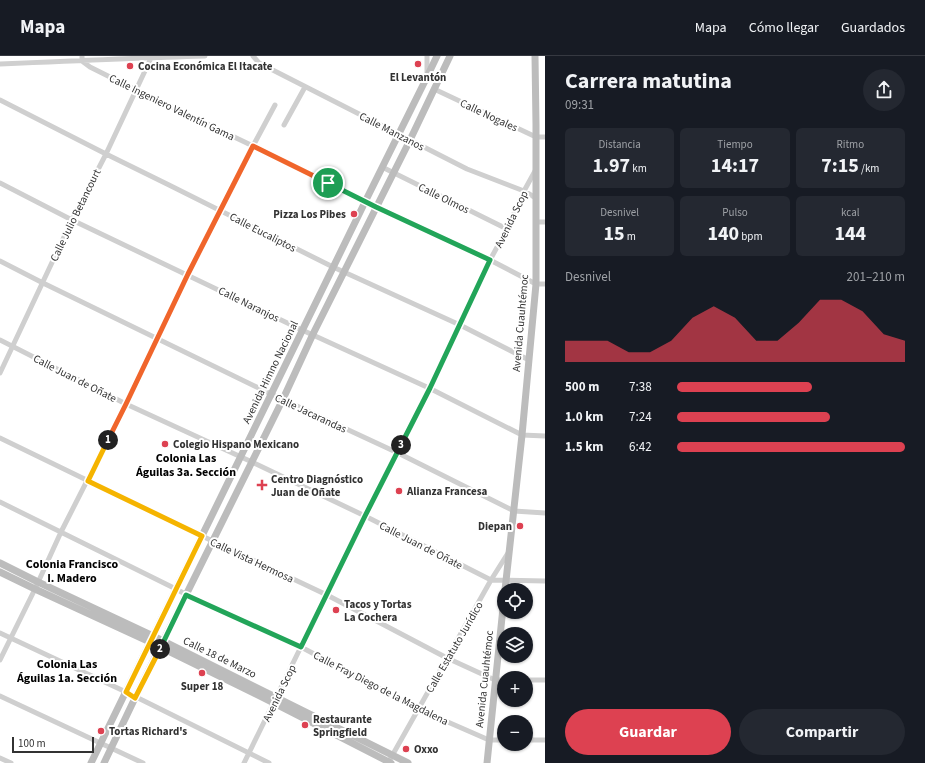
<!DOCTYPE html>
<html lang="es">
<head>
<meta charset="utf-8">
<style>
	:root { --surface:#171b24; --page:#242831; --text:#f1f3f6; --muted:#9ea1a6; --line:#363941; --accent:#dd4151 }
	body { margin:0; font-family:"Source Sans 3",sans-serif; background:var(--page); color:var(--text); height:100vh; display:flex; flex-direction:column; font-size:15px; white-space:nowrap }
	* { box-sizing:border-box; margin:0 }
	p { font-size:13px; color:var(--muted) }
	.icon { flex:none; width:22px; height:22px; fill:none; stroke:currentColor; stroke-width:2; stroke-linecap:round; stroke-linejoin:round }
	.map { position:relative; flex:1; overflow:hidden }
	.details { display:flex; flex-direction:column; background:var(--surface); width:380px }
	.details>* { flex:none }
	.controls { position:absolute; left:497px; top:527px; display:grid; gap:8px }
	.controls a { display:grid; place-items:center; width:36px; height:36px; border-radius:50%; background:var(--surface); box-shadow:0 1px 3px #0004; font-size:20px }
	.scale { position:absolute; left:12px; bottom:10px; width:82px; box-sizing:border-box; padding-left:4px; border:2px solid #323232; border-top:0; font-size:11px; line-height:14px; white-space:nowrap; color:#323232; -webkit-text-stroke:3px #fff; paint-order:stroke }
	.pin { position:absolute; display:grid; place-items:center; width:34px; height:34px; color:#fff; margin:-17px; border:2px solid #fff; border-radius:50%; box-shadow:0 1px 4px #0007 }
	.km { position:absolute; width:20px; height:20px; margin:-10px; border-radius:50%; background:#222; color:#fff; font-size:11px; line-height:20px; text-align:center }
	.round { display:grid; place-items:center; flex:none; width:42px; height:42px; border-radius:21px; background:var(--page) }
	.summary { display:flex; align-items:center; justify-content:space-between; height:68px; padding:0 20px }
	h1 { font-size:22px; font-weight:700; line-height:30px }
	.stats { display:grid; grid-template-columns:repeat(3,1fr); gap:6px; height:68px; padding:4px 20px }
	.stats div { display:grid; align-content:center; border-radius:6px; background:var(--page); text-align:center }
	.stats b { font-size:20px; font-weight:700 }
	.stats small { font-size:11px; font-weight:400 }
	.stats p { font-size:11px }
	.chart { height:112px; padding:8px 20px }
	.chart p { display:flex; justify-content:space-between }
	.chart svg { width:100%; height:72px; margin-top:4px; fill:var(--accent); opacity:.7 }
	.button { display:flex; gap:8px; margin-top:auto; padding:8px 20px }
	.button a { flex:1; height:46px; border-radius:24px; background:var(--accent); color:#fff; font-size:16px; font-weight:700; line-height:46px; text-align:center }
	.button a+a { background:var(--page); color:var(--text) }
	ul { padding:0 20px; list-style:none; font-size:13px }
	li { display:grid; grid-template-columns:64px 48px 1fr; align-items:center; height:30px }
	li i { height:10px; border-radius:5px; background:var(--accent) }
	header { display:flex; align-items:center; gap:24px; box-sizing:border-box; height:56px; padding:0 20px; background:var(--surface); border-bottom:1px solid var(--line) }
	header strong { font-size:19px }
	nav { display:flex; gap:22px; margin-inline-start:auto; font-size:14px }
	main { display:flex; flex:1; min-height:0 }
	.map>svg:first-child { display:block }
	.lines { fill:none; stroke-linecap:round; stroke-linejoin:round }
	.street { stroke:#cfcfcf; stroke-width:5 }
	.secondary { stroke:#bcbcbc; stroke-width:7 }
	.split-1-casing { stroke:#fff; stroke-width:8 }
	.split-2-casing { stroke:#fff; stroke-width:8 }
	.split-3-casing { stroke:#fff; stroke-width:8 }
	.split-4-casing { stroke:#fff; stroke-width:8 }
	.split-1 { stroke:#f0652b; stroke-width:5 }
	.split-2 { stroke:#f5b400; stroke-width:5 }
	.split-3 { stroke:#22a559; stroke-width:5 }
	.split-4 { stroke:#22a559; stroke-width:5 }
	.poi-dot { fill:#dd4151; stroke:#fff; stroke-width:1.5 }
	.labels { text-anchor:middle; stroke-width:4; stroke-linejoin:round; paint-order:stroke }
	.poi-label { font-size:11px; font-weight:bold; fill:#323232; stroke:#fff; text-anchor:start }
	.street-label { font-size:11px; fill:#323232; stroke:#fff }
	.neighbourhood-label { font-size:12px; font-weight:bold; fill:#000; stroke:#fff }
</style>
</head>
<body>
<header>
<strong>Mapa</strong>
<nav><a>Mapa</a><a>Cómo llegar</a><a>Guardados</a></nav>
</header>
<main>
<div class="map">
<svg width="545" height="707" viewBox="0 0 545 707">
	<rect width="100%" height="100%" fill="#fff"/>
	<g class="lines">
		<path class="street" d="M82,0V5L90,11L136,34L253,90L376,151L490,204L536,228H545
			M253,0L259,7L467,113L524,135L536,142
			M0,8C68,5 136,2 205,0
			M427,20V0
			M434,33L536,81H545
			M0,44L106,98L169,129L333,211L460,269L529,304
			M284,69L305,31
			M382,111L507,173
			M0,127L72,164L302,274L429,332L522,379L545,380
			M536,166H545
			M0,205L43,227L271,338L398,397L514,455L545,457
			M0,284L126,348L252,406L365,460L491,524L545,525
			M0,317L72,164L106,98L152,0
			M0,382L202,480L327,539L447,602L495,624H504
			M0,446L176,533L187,539L301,591L418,653L489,684H504
			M0,577L126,636L269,707
			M0,604L35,533L61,476L126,348L187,218L253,90L275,49
			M526,624H545
			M0,640L143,707
			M526,684H545
			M0,702L11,707
			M244,707L365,460L429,332L490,204L507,173L524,135L535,115
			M388,707L491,524L508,497"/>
		<path class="secondary" d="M0,507L38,526L153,580L408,707
			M0,516L35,533L150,586L274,647L391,707
			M505,534L522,379L536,228V69L535,0
			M91,707L365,146L426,23L437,0
			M104,707L135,642L283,343L313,278L410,84L450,0
			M487,707L504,542"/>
	</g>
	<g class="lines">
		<g class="split-1-casing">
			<path id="split-1" d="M108,384L126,348L188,218L253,90L328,127"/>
		</g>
		<g class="split-2-casing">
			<path id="split-2" d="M108,384L88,425L202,480L126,636L135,642L160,593"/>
		</g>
		<g class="split-3-casing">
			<path id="split-3" d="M160,593L186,539L301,591L365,460L401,389"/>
		</g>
		<g class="split-4-casing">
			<path id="split-4" d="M328,127L376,151L490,204L430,332L401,389"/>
		</g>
		<use href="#split-1" class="split-1"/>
		<use href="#split-2" class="split-2"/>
		<use href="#split-3" class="split-3"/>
		<use href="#split-4" class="split-4"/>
	</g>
	<g class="poi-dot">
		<circle cx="418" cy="8" r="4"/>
		<circle cx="130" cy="10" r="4"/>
		<circle cx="354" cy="158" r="4"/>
		<circle cx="165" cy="388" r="4"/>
		<path d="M260 423h4v4h4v4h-4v4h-4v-4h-4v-4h4z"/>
		<circle cx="399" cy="435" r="4"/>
		<circle cx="520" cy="470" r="4"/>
		<circle cx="336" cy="554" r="4"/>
		<circle cx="202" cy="617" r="4"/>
		<circle cx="305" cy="669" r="4"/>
		<circle cx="101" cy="675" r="4"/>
		<circle cx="406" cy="693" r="4"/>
	</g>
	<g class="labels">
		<g class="poi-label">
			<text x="138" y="14">Cocina Económica El Itacate</text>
			<text x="418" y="25" text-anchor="middle">El Levantón</text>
			<text x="346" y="162" text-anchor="end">Pizza Los Pibes</text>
			<text x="173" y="392">Colegio Hispano Mexicano</text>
			<text x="271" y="427">Centro Diagnóstico<tspan x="271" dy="13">Juan de Oñate</tspan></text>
			<text x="407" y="439">Alianza Francesa</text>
			<text x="512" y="474" text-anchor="end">Diepan</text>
			<text x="344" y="552">Tacos y Tortas<tspan x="344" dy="13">La Cochera</tspan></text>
			<text x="202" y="634" text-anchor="middle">Super 18</text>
			<text x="313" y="667">Restaurante<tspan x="313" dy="13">Springfield</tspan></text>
			<text x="109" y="679">Tortas Richard's</text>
			<text x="414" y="697">Oxxo</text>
		</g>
		<g class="street-label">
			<text transform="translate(172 51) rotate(26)" y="4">Calle Ingeniero Valentín Gama</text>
			<text transform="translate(489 59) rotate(25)" y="4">Calle Nogales</text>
			<text transform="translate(392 75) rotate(27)" y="4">Calle Manzanos</text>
			<text transform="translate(444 142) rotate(26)" y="4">Calle Olmos</text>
			<text transform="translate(75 159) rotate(-64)" y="4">Calle Julio Betancourt</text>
			<text transform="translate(511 163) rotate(-64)" y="4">Avenida Scop</text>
			<text transform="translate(263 176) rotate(27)" y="4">Calle Eucaliptos</text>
			<text transform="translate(249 248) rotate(26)" y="4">Calle Naranjos</text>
			<text transform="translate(520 267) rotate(-85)" y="4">Avenida Cuauhtémoc</text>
			<text transform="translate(270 316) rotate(-64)" y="4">Avenida Himno Nacional</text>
			<text transform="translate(75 322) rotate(27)" y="4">Calle Juan de Oñate</text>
			<text transform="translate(311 357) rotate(25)" y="4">Calle Jacarandas</text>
			<text transform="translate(421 489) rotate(27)" y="4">Calle Juan de Oñate</text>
			<text transform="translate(252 504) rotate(25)" y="4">Calle Vista Hermosa</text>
			<text transform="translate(454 591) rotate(-60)" y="4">Calle Estatuto Jurídico</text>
			<text transform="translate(220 601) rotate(26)" y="4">Calle 18 de Marzo</text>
			<text transform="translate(484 623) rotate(-84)" y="4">Avenida Cuauhtémoc</text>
			<text transform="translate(381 632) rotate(27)" y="4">Calle Fray Diego de la Magdalena</text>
			<text transform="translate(279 637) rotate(-64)" y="4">Avenida Scop</text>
		</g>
		<g class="neighbourhood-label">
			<text x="186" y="406">Colonia Las<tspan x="186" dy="14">Águilas 3a. Sección</tspan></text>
			<text x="72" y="512">Colonia Francisco<tspan x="72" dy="14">I. Madero</tspan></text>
			<text x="67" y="612">Colonia Las<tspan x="67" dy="14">Águilas 1a. Sección</tspan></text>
		</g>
	</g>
</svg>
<div class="controls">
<a><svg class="icon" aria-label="locate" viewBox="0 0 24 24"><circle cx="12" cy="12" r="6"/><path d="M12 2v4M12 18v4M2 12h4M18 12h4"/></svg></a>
<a><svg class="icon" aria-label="layers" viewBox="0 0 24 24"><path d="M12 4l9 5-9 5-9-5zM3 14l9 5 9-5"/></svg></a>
<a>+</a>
<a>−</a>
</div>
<div class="scale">100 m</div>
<div class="pin" style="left:328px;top:127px;background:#1e9e55"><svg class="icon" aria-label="arrive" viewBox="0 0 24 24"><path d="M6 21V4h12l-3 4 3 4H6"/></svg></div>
<b class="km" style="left:108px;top:384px">1</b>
<b class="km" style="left:160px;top:593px">2</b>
<b class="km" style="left:401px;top:389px">3</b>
</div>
<section class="details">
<div class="summary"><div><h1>Carrera matutina</h1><p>09:31</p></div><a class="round"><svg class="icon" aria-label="share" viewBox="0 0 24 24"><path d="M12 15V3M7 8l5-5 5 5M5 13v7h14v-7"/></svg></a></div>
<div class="stats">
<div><p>Distancia</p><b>1.97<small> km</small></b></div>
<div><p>Tiempo</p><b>14:17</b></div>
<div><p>Ritmo</p><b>7:15<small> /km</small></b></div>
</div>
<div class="stats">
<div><p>Desnivel</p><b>15<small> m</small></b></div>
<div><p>Pulso</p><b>140<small> bpm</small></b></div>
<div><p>kcal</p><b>144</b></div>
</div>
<div class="chart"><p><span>Desnivel</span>201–210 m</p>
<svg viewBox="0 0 160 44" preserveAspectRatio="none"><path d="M0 44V31L10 31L20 31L30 38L40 38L50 31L60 17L70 10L80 17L90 31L100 31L110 20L120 6L130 6L140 13L150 27L160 31V44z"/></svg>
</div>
<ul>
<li><b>500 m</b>7:38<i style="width:59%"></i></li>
<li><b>1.0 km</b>7:24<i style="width:67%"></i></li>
<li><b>1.5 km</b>6:42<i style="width:100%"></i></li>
</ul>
<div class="button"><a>Guardar</a><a>Compartir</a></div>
</section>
</main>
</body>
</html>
